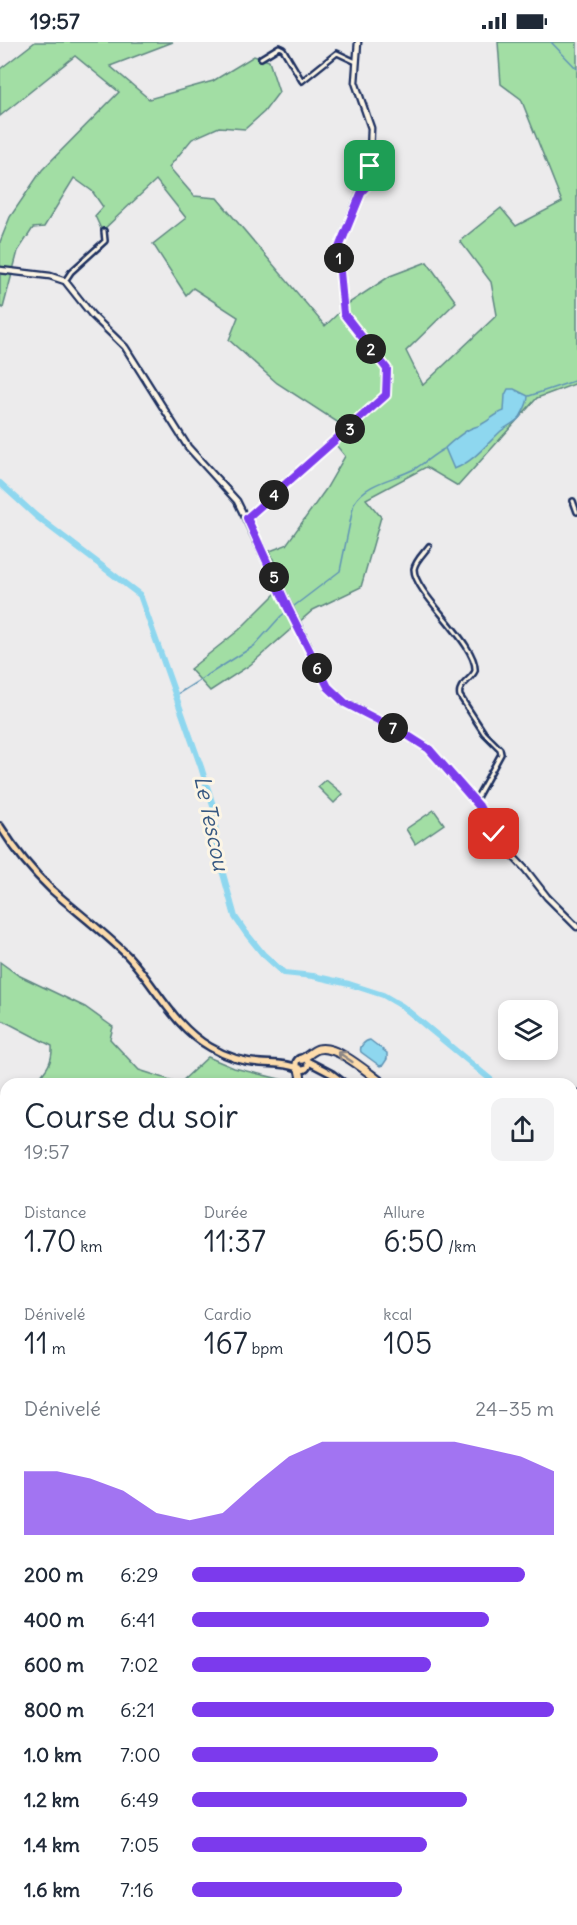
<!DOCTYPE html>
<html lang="fr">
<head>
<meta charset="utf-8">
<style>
	:root { --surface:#fff; --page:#f2f2f3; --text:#1f2937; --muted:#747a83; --accent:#7c3aed }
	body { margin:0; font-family:Delius,sans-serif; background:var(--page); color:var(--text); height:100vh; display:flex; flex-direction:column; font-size:22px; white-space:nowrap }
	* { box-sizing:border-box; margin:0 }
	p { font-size:20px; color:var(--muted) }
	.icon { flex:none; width:33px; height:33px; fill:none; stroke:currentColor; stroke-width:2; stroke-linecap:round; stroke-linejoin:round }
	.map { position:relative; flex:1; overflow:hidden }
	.sheet { position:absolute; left:0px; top:1036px; width:578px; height:848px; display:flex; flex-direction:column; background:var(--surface); border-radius:18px 18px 0 0; box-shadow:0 3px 9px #0003 }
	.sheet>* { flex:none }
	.buttons { position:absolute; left:498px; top:958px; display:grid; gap:12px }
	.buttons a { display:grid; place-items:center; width:60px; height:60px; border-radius:12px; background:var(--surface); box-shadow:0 3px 9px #0003; font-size:30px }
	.pin { position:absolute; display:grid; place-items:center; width:51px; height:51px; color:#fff; margin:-26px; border-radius:12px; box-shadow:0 3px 9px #0006 }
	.km { position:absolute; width:30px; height:30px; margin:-15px; border-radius:50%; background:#222; color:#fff; font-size:16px; line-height:30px; text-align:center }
	.round { display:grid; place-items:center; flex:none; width:63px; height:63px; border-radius:12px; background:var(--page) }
	.overview { display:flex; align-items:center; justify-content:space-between; height:102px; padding:0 24px }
	h1 { font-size:33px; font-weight:600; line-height:45px }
	.figures { display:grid; grid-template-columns:repeat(3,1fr); gap:9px; height:102px; padding:6px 24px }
	.figures div { display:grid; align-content:center }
	.figures b { font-size:30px; font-weight:600 }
	.figures small { font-size:16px; font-weight:400 }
	.figures p { font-size:16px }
	.chart { height:168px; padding:12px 24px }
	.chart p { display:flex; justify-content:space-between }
	.chart svg { width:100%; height:108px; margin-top:6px; fill:var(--accent); opacity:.7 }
	ul { padding:0 24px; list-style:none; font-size:20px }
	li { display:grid; grid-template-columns:96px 72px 1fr; align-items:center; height:45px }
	li i { height:15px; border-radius:8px; background:var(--accent) }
	.status { display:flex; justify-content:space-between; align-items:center; height:42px; padding:0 30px; background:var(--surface); direction:ltr }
	.status svg { height:16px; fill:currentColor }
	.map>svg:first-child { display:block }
	.built { fill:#e1e4f0 }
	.green { fill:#a2dea4; stroke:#5e8681; stroke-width:1.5 }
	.water { fill:#8ed7ef; stroke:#6094b5; stroke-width:1.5 }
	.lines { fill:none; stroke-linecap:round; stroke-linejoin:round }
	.stream { stroke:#6094b5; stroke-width:1.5 }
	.river { stroke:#8ed7ef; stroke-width:6 }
	.pedestrian-casing { stroke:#1b2f5e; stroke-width:7 }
	.minor-casing { stroke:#1b2f5e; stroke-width:8 }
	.tertiary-casing { stroke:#1b2f5e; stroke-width:9 }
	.secondary-casing { stroke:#1b2f5e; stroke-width:9 }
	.primary-casing { stroke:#1b2f5e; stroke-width:10 }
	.motorway-casing { stroke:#1b2f5e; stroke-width:11 }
	.pedestrian { stroke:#fcf5e5; stroke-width:2 }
	.minor { stroke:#fcf5e5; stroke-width:3 }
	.tertiary { stroke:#fcf5e5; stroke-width:4.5 }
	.secondary { stroke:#fcf5e5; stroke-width:4.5 }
	.primary { stroke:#fddcac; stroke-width:5 }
	.motorway { stroke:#fddcac; stroke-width:7 }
	.oneway { stroke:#8c8685 }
	.route-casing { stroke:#fff; stroke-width:12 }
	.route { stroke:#7c3aed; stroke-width:8 }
	.labels { text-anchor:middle; stroke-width:6; stroke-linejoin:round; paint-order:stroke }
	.water-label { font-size:22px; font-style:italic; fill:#385982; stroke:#fcf5e5 }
</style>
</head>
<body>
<div class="status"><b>19:57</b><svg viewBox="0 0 49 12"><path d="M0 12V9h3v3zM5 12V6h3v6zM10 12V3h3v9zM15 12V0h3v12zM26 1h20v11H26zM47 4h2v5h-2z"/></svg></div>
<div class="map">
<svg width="577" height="1883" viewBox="0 0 577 1883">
	<rect width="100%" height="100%" fill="#ecebec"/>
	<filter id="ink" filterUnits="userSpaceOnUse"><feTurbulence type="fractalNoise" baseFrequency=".0167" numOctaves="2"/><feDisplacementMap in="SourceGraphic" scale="12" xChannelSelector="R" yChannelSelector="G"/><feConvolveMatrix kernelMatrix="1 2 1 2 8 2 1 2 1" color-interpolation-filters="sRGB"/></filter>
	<g filter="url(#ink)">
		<path class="built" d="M6,1235V1361L0,1358V1244Z
			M577,1834V1883H563L560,1878H572V1839Z
			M347,1878H458L446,1883H352Z"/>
		<path class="green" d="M35,0H173L110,24L149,57L213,39L254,14L269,19L279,50L264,70L245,87L219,85L192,97L169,125L194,154L217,156L325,284L349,261L390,234L427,220L456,260L406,309L423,343L497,273L491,240L460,199L501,166L516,184L562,160L521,57L501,42L498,0H577V339L575,342L537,356L458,444L426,425L366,457L381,475L361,545L313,568L250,623L210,649L190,627L239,588L283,544L270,509L286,503L326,447L345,414L336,403L345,385L277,341L229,298L238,275L193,246L186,253L153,202L186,176L156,138L102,189L95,174L103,165L92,149L74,136L44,185L33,186L18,209L3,266L0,264V200L10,175L42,128L119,50L75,14L0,74V27Z
			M326,738L343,752L334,761L318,745Z
			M434,768L444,782L415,802L406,787Z
			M0,920L18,933L85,965L113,985L110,997L139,1028L180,1041L208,1015L234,1026L288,1039L287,1042H34C45,1029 53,1022 52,1004L0,977Z"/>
		<path class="water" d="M508,347H514L528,354C528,362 524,368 520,375C515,381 507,384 501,389C487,402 473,420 454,427L445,406C449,402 462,391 468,388C472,385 478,385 482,382C490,378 495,372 504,369L505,353Z
			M370,998L387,1011V1017L383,1023L380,1024L361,1010C359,1005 364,999 370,998Z"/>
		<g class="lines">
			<path class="stream" d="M551,0L577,27
				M529,354L574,339L577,335
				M176,653L254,604L281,574L340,529L354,461C368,439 395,438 416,426C426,420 434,412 444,407"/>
			<path class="river" d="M0,441L36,474L140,553L201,725L214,767L217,810L235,875L246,891L263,912L284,931L313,934L349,942L383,953L402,964L496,1042
				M572,1089L577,1094"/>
			<g class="pedestrian-casing">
				<path id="pedestrian" d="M0,1462L6,1464
					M557,1878L561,1883"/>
			</g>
			<g class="minor-casing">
				<path id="minor" d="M261,16L279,5L283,7L302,39L337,11L356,20
					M65,239L71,230L105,199L104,189
					M573,459L577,470
					M247,476L386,353L387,327L344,272L338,208
					M429,504C424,511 415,519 414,527C414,552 478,602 475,629C471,638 457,643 460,654L484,691L500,707L501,712L475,759
					M0,1062L6,1064
					M572,1231L577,1236
					M572,1270H577
					M0,1277L6,1274
					M572,1319L577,1311
					M572,1329L577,1330
					M0,1335L6,1337
					M0,1414L6,1416
					M572,1426L577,1419
					M0,1459L6,1441
					M572,1480L577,1482
					M0,1495L6,1498
					M572,1556L577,1560
					M0,1636L6,1635
					M572,1666L575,1668L577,1665
					M0,1671L6,1678
					M572,1729L577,1723
					M572,1745L577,1750
					M3,1768L6,1773
					M572,1786L577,1790
					M0,1842L6,1837
					M121,1878L125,1883
					M177,1878L181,1883
					M235,1878L239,1883
					M301,1878L306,1883
					M525,1878L532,1883
					M57,1883L63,1878
					M96,1883L104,1878
					M256,1883L263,1878"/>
			</g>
			<g class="tertiary-casing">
				<path id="tertiary" d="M338,208L361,149L369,142L371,86L355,40L358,0
					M0,228L50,234L65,239L92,273L125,305L188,405L237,459L328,645L345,661L407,693L429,707L479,764L494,792L509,810L526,828L547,855L577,885
					M572,1705L577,1711
					M0,1770L6,1766"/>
			</g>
			<g class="secondary-casing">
				<path id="secondary" d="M0,1361L6,1363
					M0,1365L6,1368
					M480,1878L485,1883
					M486,1878L491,1883
					M454,1883L467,1878"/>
			</g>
			<g class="primary-casing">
				<path id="primary" d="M0,784C15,808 32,829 52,848C77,870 104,890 128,914C156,944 173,984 210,1005C225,1014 243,1020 261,1021C274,1022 286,1021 297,1026
					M296 1022a6 6 0 1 1 12 0a6 6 0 1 1-12 0Z
					M307,1019L332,1032L345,1042
					M572,1205L577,1209
					M572,1771L577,1764
					M572,1783L577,1775
					M510,1878V1883
					M516,1878L517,1883"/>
			</g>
			<g class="motorway-casing">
				<path id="motorway" d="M302,1017C308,1014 312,1009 318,1007C337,1002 369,1032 384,1042
					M299,1027L301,1037L299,1042
					M572,1054L577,1052
					M572,1059L577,1058
					M0,1134L6,1132
					M0,1139L6,1137"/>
			</g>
			<use href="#pedestrian" class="pedestrian"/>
			<use href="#minor" class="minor"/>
			<use href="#tertiary" class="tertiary"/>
			<use href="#secondary" class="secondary"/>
			<use href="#primary" class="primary"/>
			<use href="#motorway" class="motorway"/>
		</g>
		<defs><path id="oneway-shaft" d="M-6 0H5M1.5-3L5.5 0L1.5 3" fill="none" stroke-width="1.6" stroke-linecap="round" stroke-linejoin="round" transform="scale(1.5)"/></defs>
		<use class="oneway" href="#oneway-shaft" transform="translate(345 1015) rotate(-146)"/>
	</g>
	<g class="lines" filter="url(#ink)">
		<g class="route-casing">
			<path id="route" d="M370,124L369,142L362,149L338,208L344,272L387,327L386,353L247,476L288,566L328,645L345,661L407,693L429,707L479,764L494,792"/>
		</g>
		<use href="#route" class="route"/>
	</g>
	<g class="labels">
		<g class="water-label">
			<text transform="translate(212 781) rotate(78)" y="8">Le Tescou</text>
		</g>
	</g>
</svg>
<div class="buttons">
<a><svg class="icon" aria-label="layers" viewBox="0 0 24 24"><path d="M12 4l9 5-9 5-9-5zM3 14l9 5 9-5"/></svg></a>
</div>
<div class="pin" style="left:370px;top:124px;background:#1e9e55"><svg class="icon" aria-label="arrive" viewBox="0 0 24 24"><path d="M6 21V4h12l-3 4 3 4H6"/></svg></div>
<div class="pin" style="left:494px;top:792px;background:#d93025"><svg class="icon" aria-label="check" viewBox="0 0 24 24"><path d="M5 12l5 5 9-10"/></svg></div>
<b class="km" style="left:339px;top:216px">1</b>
<b class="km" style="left:371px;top:307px">2</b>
<b class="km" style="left:350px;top:387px">3</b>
<b class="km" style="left:274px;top:453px">4</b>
<b class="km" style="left:274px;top:535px">5</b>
<b class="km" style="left:317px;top:626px">6</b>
<b class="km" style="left:393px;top:686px">7</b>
<section class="sheet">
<div class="overview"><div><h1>Course du soir</h1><p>19:57</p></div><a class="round"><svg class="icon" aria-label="share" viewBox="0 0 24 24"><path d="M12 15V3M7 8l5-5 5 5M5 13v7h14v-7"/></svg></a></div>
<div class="figures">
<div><p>Distance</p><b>1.70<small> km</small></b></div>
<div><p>Durée</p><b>11:37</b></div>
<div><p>Allure</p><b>6:50<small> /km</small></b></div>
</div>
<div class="figures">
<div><p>Dénivelé</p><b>11<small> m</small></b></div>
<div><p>Cardio</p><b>167<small> bpm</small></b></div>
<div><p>kcal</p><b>105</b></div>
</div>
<div class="chart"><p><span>Dénivelé</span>24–35 m</p>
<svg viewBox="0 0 160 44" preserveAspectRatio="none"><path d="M0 44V18L10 18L20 21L30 26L40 35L50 38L60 35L70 23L80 12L90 6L100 6L110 6L120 6L130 6L140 9L150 12L160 18V44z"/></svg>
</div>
<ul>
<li><b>200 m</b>6:29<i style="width:92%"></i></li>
<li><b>400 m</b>6:41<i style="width:82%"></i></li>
<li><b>600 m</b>7:02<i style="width:66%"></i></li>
<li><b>800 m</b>6:21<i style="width:100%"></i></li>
<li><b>1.0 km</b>7:00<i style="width:68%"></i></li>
<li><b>1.2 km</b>6:49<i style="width:76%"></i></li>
<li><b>1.4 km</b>7:05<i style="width:65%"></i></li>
<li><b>1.6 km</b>7:16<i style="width:58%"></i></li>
</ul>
</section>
</div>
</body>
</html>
